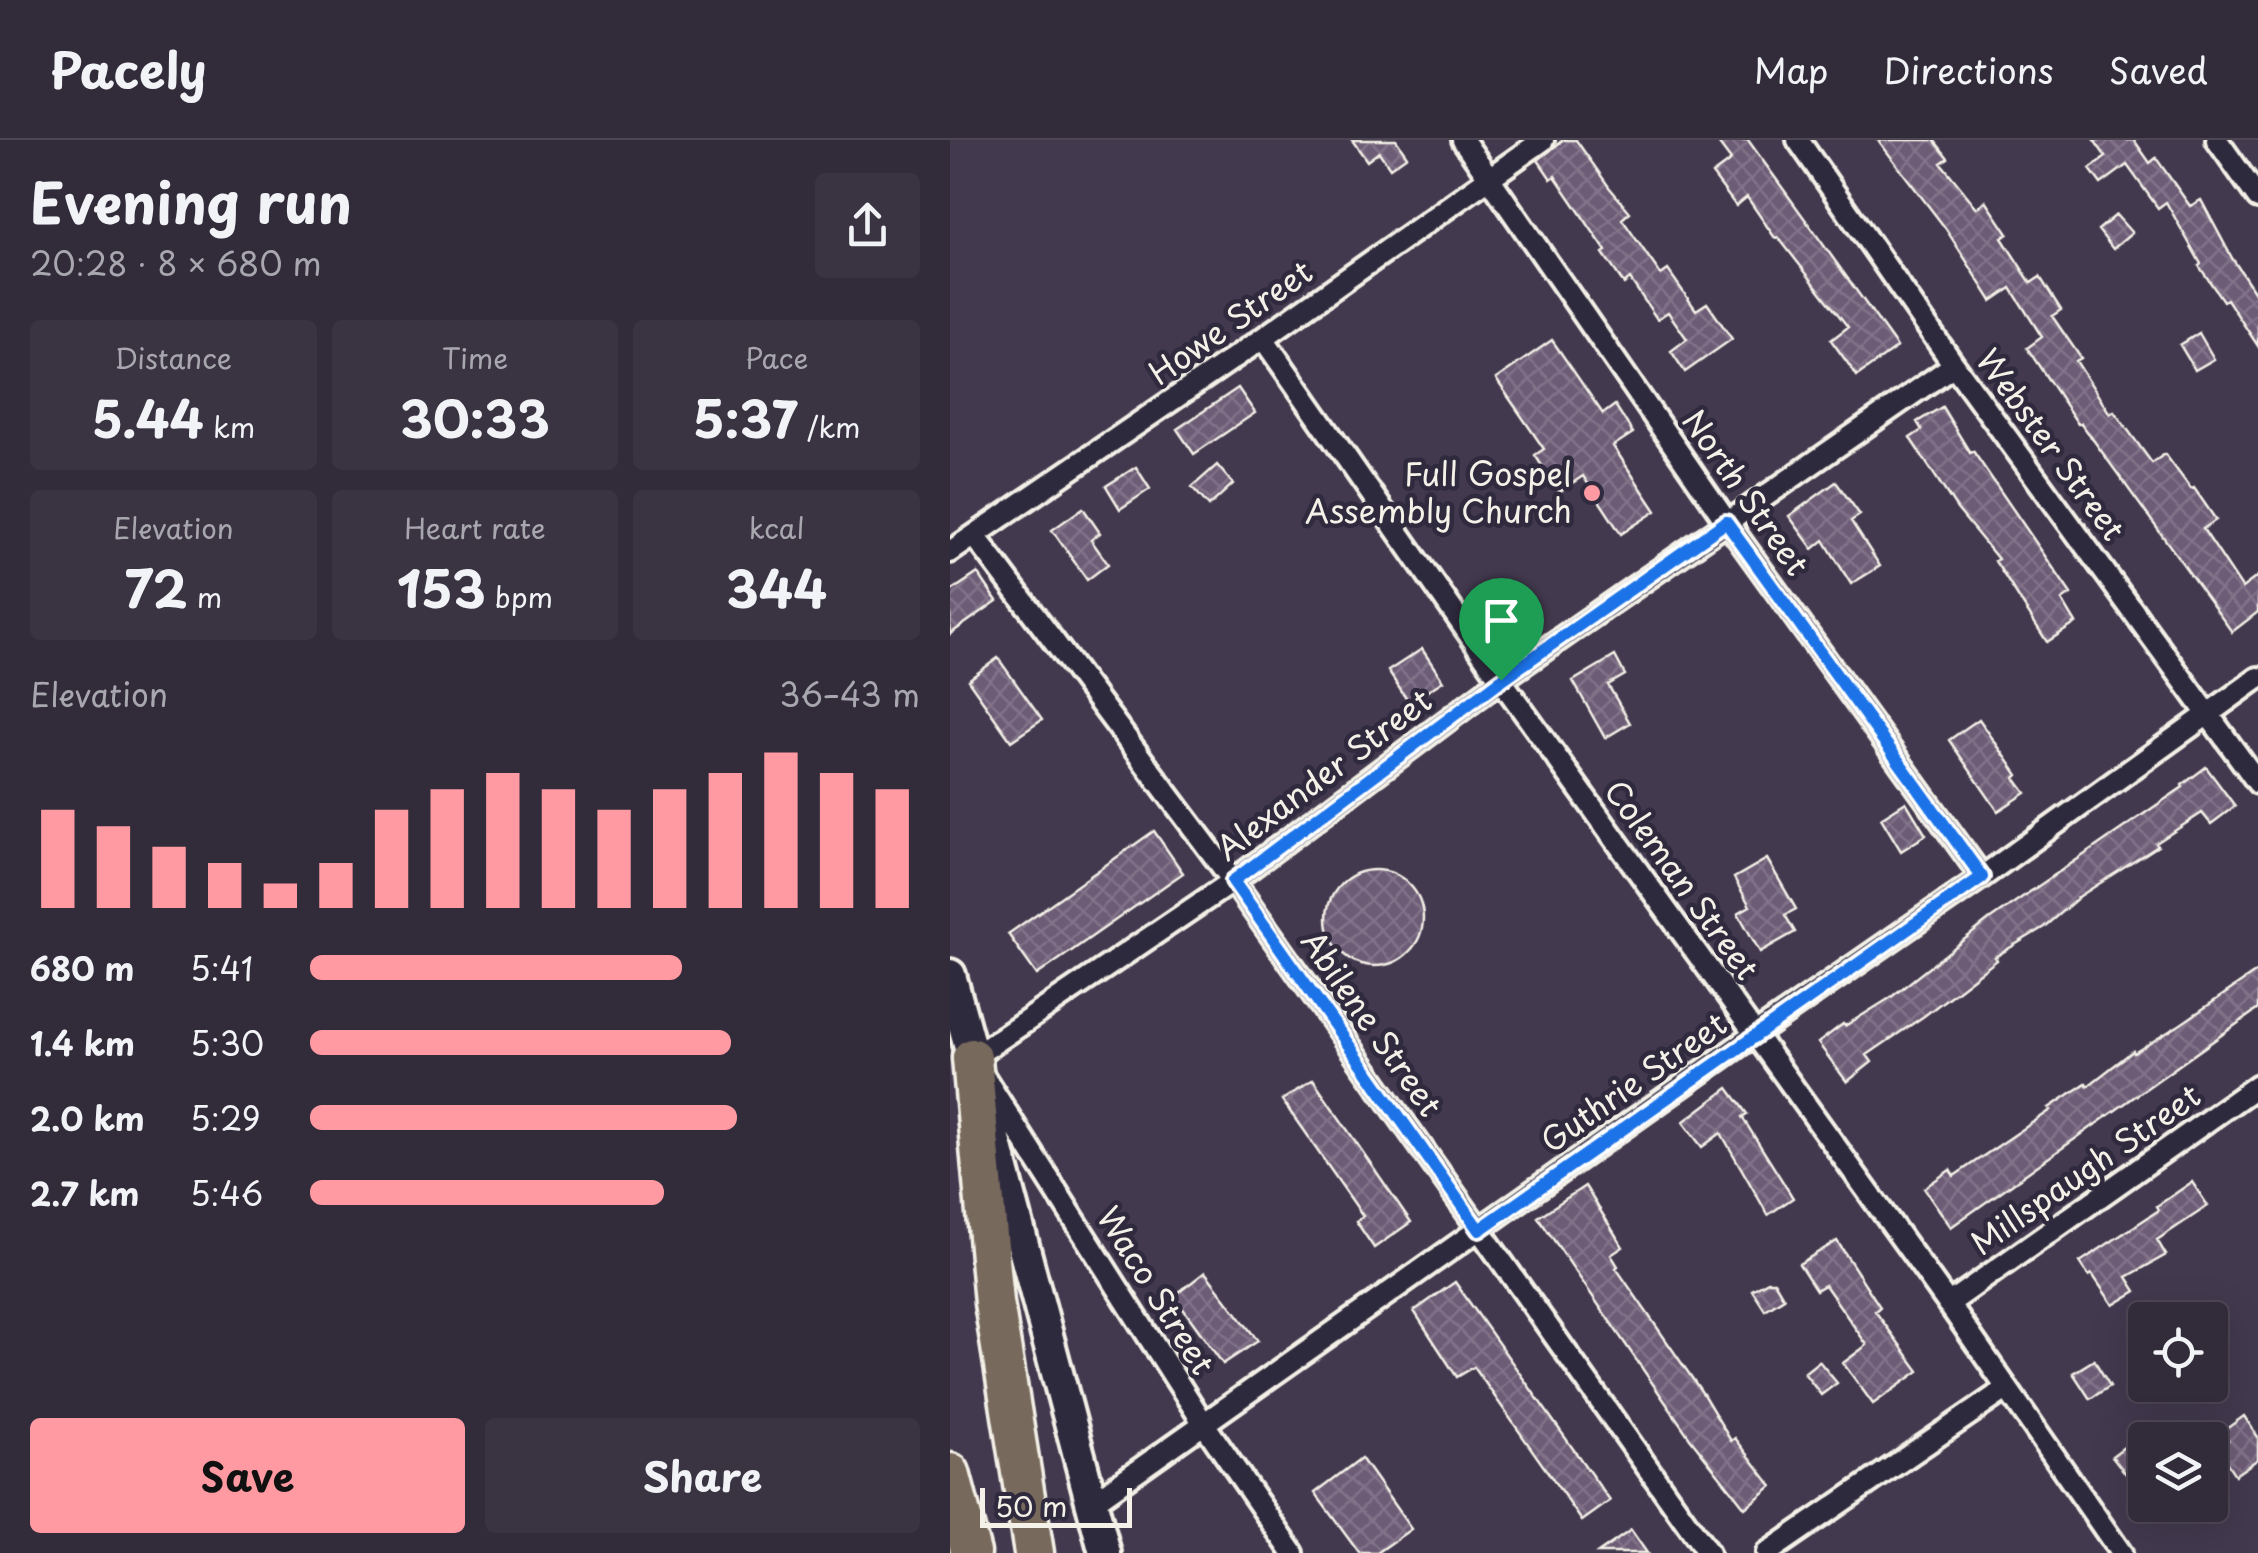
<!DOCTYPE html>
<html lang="en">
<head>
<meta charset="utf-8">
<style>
	:root { --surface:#322b3a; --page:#3a3342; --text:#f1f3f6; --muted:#a8a7af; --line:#4d4754; --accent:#ff9aa2 }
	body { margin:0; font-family:"Playpen Sans",sans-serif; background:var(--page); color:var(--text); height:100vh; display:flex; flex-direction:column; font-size:38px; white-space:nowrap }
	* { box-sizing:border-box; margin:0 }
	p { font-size:32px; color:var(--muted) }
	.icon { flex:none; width:55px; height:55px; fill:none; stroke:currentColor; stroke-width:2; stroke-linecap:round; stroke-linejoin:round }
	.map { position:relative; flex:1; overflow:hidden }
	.sheet { display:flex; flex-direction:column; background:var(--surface); width:950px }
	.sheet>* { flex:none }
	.fabs { position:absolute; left:1178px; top:1162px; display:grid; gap:20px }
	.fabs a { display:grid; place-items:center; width:100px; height:100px; border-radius:10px; background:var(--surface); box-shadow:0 10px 40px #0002,0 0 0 2px var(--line); font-size:50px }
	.scale { position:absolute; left:30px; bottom:25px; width:152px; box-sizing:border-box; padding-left:10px; border:5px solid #f4f1e8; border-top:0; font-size:28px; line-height:35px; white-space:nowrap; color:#f4f1e8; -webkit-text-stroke:8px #2f2a3d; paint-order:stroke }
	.pin { position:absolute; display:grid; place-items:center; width:85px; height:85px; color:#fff; margin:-102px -42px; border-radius:50% 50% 50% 0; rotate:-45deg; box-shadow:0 0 10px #0007 }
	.pin .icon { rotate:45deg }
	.round { display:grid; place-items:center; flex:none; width:105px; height:105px; border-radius:10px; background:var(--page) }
	.summary { display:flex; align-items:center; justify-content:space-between; height:170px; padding:0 30px }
	h1 { font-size:55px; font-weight:700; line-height:75px }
	.stats { display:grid; grid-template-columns:repeat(3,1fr); gap:15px; height:170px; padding:10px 30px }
	.stats div { display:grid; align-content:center; border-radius:10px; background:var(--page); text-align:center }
	.stats b { font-size:50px; font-weight:700 }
	.stats small { font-size:28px; font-weight:400 }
	.stats p { font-size:28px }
	.chart { height:280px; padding:20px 30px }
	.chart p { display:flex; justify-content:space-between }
	.chart svg { width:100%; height:180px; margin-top:10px; stroke:var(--accent); stroke-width:6 }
	.button { display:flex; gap:20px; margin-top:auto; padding:20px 30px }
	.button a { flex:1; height:115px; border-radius:10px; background:var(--accent); color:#111; font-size:40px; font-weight:700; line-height:115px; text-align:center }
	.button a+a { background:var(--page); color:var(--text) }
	ul { padding:0 30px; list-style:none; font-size:32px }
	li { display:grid; grid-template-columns:160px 120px 1fr; align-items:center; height:75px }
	li i { height:25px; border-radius:12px; background:var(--accent) }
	header { display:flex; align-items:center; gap:60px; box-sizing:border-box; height:140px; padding:0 50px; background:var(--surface); border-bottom:2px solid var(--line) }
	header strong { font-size:48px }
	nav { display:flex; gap:55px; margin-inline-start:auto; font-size:35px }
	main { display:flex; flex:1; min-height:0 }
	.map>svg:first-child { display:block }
	.building { fill:url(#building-cross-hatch); stroke:#f4f1e8; stroke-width:2.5 }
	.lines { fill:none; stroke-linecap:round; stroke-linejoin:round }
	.minor-casing { stroke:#f4f1e8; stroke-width:28 }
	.secondary-casing { stroke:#f4f1e8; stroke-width:38 }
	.motorway-casing { stroke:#f4f1e8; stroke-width:45 }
	.minor { stroke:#2f2a3d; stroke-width:20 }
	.secondary { stroke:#2f2a3d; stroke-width:30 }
	.motorway { stroke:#77695c; stroke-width:38 }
	.route-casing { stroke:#fff; stroke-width:20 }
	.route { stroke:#1a73e8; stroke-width:12 }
	.poi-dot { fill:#ff9aa2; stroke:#2f2a3d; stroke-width:4 }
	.labels { text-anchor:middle; stroke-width:9; stroke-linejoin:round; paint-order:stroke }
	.street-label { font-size:32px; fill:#f4f1e8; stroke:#2f2a3d }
	.poi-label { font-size:32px; fill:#f4f1e8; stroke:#2f2a3d; text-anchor:end }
</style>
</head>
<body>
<header>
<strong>Pacely</strong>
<nav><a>Map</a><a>Directions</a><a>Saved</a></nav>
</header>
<main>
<section class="sheet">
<div class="summary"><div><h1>Evening run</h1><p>20:28 · 8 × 680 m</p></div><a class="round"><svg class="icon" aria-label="share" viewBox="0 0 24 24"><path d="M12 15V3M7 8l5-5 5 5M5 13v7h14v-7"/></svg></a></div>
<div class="stats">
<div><p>Distance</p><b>5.44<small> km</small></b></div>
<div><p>Time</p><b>30:33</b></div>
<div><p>Pace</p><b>5:37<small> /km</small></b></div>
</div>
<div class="stats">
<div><p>Elevation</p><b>72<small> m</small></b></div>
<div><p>Heart rate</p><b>153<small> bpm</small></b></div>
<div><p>kcal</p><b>344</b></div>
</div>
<div class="chart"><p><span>Elevation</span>36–43 m</p>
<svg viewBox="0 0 160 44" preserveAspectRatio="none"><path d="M5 44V20M15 44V24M25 44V29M35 44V33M45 44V38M55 44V33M65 44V20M75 44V15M85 44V11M95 44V15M105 44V20M115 44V15M125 44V11M135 44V6M145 44V11M155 44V15"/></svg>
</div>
<ul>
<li><b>680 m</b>5:41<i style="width:61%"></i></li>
<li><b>1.4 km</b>5:30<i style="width:69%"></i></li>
<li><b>2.0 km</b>5:29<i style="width:70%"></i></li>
<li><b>2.7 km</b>5:46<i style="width:58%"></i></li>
</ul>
<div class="button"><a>Save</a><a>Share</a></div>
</section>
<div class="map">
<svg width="1308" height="1413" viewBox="0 0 1308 1413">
	<defs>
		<pattern id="building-cross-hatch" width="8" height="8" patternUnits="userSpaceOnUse" patternTransform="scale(2.5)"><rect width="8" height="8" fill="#6d5b75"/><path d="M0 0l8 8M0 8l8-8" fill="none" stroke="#827389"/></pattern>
	</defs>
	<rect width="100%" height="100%" fill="#42394e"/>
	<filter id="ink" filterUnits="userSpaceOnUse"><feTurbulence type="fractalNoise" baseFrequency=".01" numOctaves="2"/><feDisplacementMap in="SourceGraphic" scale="20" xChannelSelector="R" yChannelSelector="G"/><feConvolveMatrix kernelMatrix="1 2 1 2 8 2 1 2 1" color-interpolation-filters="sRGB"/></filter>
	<g filter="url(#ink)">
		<path class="building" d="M402,0H446L457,16L440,28L429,12L417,21Z
			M613,0H626L659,47L680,72L672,79L711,135L718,130L746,170L757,163L782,199L735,232L721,211L737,199L718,172L707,179L680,139L674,144L653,113L656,111L605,36L601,39L588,20Z
			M766,0H798L947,207L907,236L881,200L898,187L828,97L825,98L797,57L786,66L762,34L781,20Z
			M928,0H984L998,18L991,23L1027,68L1036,61L1058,94L1052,98L1081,143L1090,137L1111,170L1102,176L1131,218L1126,221L1160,274L1164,271L1202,323L1215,314L1241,349L1244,348L1266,380L1253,389L1292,448L1308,436V472L1282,492L1131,283L1128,284L1077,208L1092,197L1061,148L1042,161L996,89Z
			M1144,0H1184L1200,23L1206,18L1240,66L1251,60L1282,118L1308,157V206L1277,159L1273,161L1249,126L1251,124L1216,62L1208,68L1177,25L1151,44L1140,29L1156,17Z
			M1166,75L1182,93L1163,109L1148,90Z
			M1249,193L1264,219L1245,230L1230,205Z
			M602,200L653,274L665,265L683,293L663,306L706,371L671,394L633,336L609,352L585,315L594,309L546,239Z
			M288,248L305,273L244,314L227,289Z
			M992,267L1020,313L1023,311L1121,454L1112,460L1126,483L1097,502L1045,421L1048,419L1007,369L960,298L972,290L967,282Z
			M267,325L283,344L259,366L242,347Z
			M186,327L200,349L170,369L156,346Z
			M886,342L910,375L901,381L930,426L901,444L874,400L863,409L839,376Z
			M133,368L150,393L141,400L158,424L137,440L102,390Z
			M28,433L47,461L0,494V452Z
			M472,509L493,541L459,563L438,531Z
			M665,516L675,535L658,545L680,583L655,598L623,541Z
			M48,518L92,580L61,601L18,540Z
			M1029,579L1068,635L1065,638L1076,653L1048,671L999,600Z
			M1256,627L1285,666L1261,684L1252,673L1206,703L1208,706L1130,756L1094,787L1045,817L1047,820L974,876L917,915L922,922L897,942L868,903L893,884L895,886L940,858L1039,780L1233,647L1232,645Z
			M956,662L976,695L951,711L931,678Z
			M204,691L233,733L87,835L58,794Z
			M817,719L846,769L835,775L845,792L810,812L788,773L800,766L784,738Z
			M377 778a48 48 0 1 1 96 0a48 48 0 1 1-96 0Z
			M1308,831V869L1001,1087L974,1048L1000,1030L1004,1036L1101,970L1099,968L1136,943L1138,946L1183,911L1184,913L1231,884Z
			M363,940L461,1082L424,1108L406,1081L413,1076L332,960Z
			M778,948L797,974L792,977L843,1058L818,1075L771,993L752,1007L733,982Z
			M1242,1042L1258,1066L1207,1100L1216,1115L1177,1137L1186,1151L1163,1165L1142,1134L1139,1136L1130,1122L1209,1070L1207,1066Z
			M635,1046L673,1107L661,1115L668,1126L666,1128L753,1254L781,1301L785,1298L822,1346L795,1368L740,1298L588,1077Z
			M887,1101L930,1167L925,1171L969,1231L923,1264L893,1223L917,1205L875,1145L866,1150L849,1124Z
			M255,1132L308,1201L273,1224L224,1156Z
			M818,1141H824L834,1158L815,1170L802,1150Z
			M505,1142L660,1361L632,1381L524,1227L507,1237L464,1171Z
			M1144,1220L1160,1246L1140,1259L1123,1233Z
			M869,1221L887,1243L871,1255L854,1233Z
			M1294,1276L1308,1297V1319L1285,1335L1267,1308L1278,1300L1272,1292Z
			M1186,1298L1195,1310V1333L1183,1343L1162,1316Z
			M411,1318L461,1389L427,1413H409L365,1353Z
			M681,1390L697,1413H648Z"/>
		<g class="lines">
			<g class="minor-casing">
				<path id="minor" d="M513,0L776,381L1032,737
					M848,0L1004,225L1308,643
					M1267,0L1308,58
					M313,198L551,540L1005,1173L1171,1413
					M25,396L283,741L758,1413
					M0,412L313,198L593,0
					M998,1164L1308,945
					M143,1362L804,895L1032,737L1308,538
					M343,1413L254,1284L22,918L283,741L551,540L1004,225
					M817,1413L1056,1249"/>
			</g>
			<g class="secondary-casing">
				<path id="secondary" d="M0,835L28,937
					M40,981L155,1413"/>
			</g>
			<g class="motorway-casing">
				<path id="motorway" d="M22,918L44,1163L84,1413
					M0,1333L21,1413"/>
			</g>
			<use href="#minor" class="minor"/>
			<use href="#secondary" class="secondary"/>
			<use href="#motorway" class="motorway"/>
		</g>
	</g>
	<g class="lines" filter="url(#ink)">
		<g class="route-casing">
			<path id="route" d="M776,382L1032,737L529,1090L283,741L551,540Z"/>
		</g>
		<use href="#route" class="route"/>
	</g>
	<circle class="poi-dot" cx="642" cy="353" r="10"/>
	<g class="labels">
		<g class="street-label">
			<text transform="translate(281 183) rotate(-35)" y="11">Howe Street</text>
			<text transform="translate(1100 305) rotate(54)" y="11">Webster Street</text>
			<text transform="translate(795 353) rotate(55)" y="11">North Street</text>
			<text transform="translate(374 635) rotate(-37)" y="11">Alexander Street</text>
			<text transform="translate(731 740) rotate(54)" y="11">Coleman Street</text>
			<text transform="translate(421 884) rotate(55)" y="11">Abilene Street</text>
			<text transform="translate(684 943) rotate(-35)" y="11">Guthrie Street</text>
			<text transform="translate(1136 1030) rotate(-35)" y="11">Millspaugh Street</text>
			<text transform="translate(205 1151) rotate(58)" y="11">Waco Street</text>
		</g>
		<g class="poi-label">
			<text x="622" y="346">Full Gospel<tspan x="622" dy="37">Assembly Church</tspan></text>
		</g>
	</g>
</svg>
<div class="fabs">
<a><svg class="icon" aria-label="locate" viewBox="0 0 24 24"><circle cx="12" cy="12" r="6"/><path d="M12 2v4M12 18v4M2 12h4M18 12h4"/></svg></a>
<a><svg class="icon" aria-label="layers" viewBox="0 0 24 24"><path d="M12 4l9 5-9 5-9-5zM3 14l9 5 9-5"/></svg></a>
</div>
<div class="scale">50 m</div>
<div class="pin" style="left:551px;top:540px;background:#1e9e55"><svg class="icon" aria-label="arrive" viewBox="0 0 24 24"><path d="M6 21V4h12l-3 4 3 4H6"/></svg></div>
</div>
</main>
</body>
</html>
